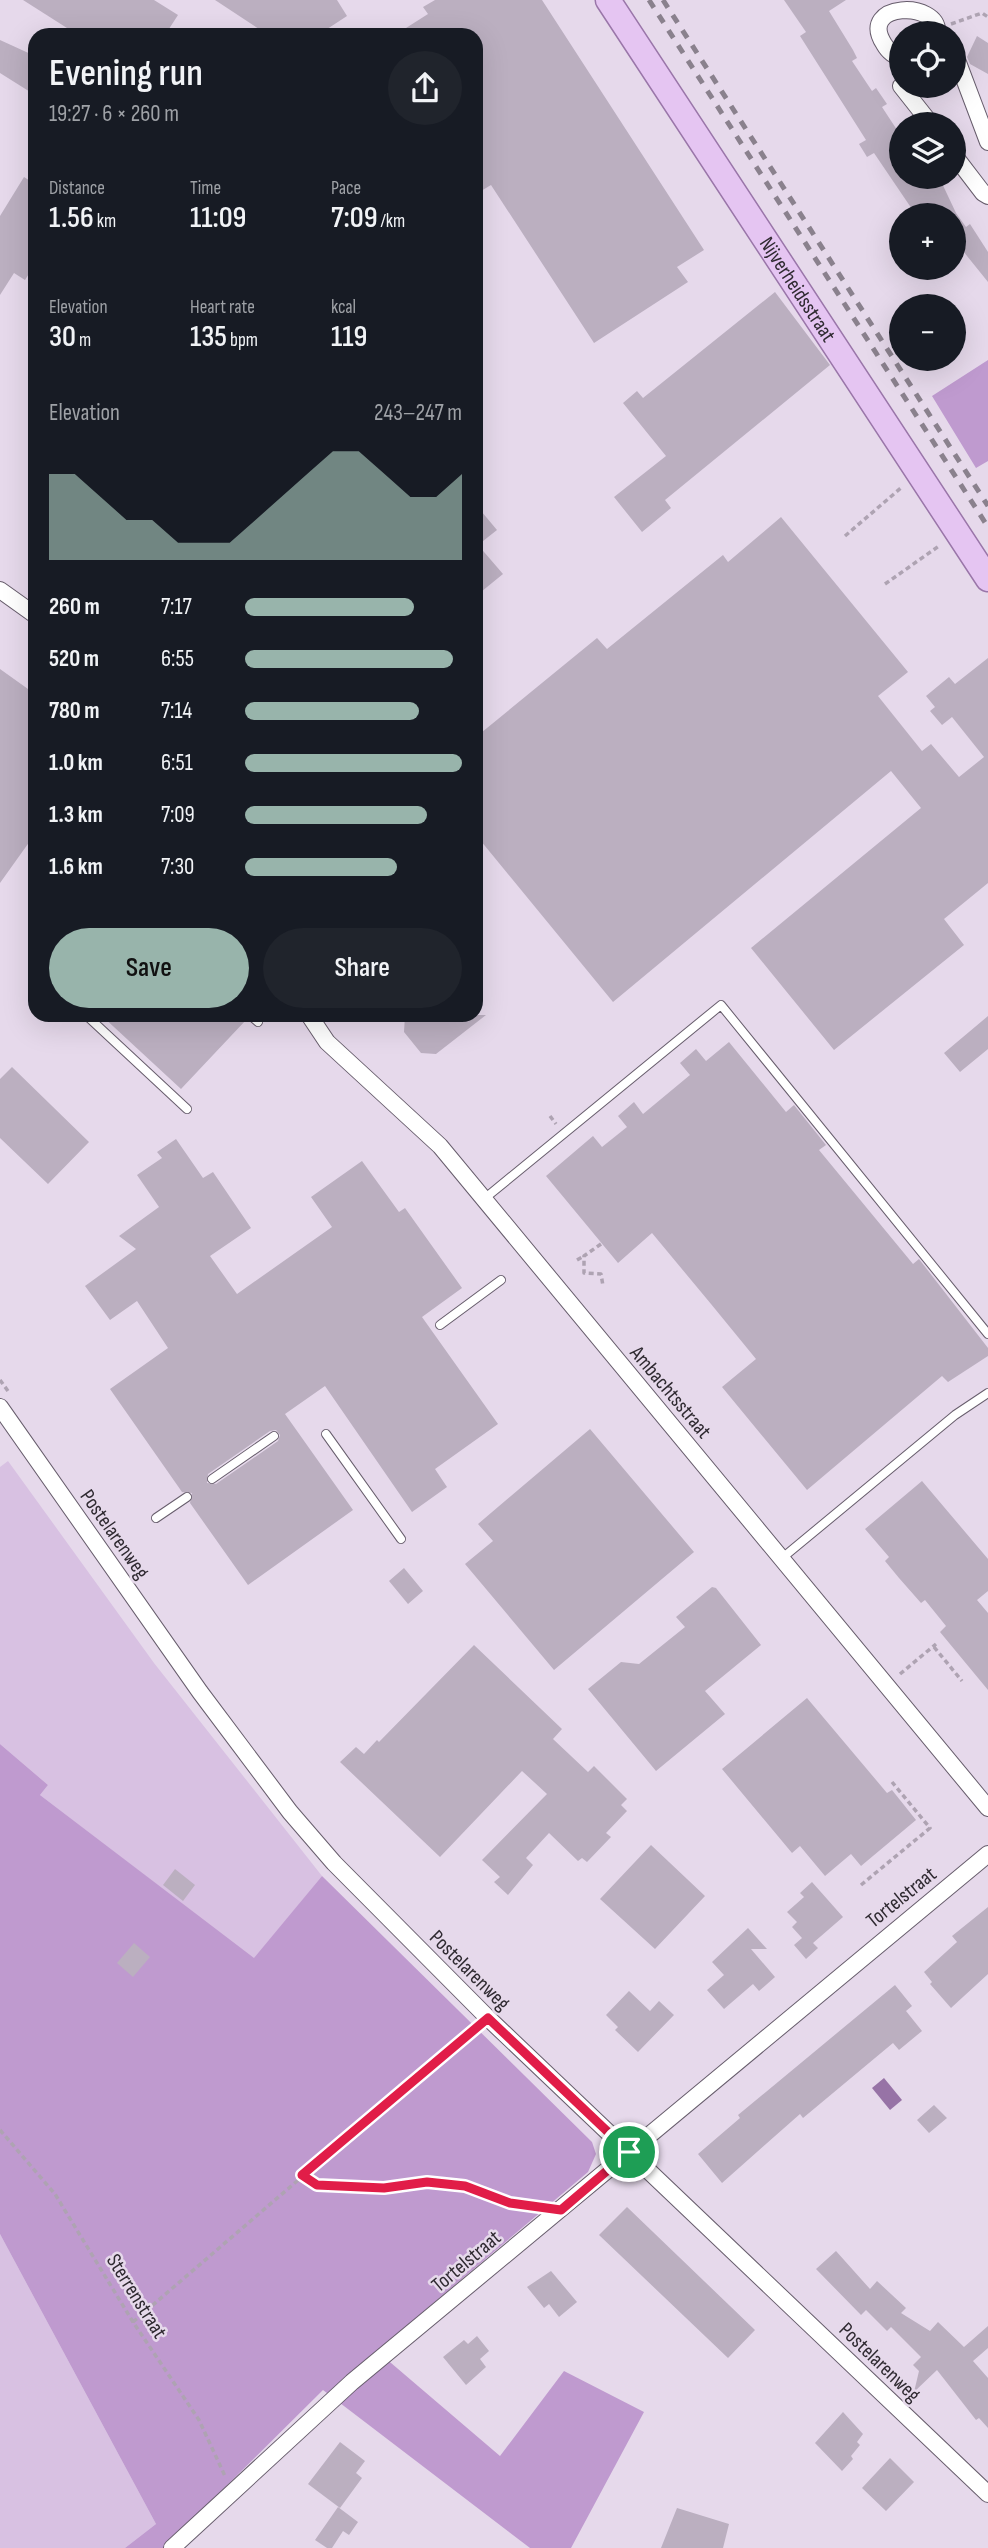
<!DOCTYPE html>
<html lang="en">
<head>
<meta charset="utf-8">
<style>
	:root { --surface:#171b24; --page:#20242c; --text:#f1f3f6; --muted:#9ea1a6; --accent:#98b4ab }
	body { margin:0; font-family:"Sofia Sans Condensed",sans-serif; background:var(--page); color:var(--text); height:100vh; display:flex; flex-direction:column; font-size:26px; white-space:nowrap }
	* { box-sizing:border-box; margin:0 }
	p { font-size:23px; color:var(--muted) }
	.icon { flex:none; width:38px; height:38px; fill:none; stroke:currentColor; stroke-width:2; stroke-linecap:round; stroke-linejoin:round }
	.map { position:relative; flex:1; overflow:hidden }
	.panel { position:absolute; left:28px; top:28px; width:455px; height:994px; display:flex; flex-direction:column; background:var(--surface); border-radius:21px; box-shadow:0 7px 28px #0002 }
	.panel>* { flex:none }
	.controls { position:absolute; left:889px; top:21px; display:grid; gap:14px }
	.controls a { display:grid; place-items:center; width:77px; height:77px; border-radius:50%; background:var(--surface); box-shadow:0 7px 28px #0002; font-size:35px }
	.pin { position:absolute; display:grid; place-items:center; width:60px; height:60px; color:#fff; margin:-30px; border:4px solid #fff; border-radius:50%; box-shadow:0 2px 7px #0007 }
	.round { display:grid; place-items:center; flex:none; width:74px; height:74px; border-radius:37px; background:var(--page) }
	.overview { display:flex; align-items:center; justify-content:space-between; height:119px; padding:0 21px }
	h1 { font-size:38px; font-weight:600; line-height:52px }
	.metrics { display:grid; grid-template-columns:repeat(3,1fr); gap:10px; height:119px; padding:7px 21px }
	.metrics div { display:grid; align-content:center }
	.metrics b { font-size:30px; font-weight:600 }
	.metrics small { font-size:19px; font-weight:400 }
	.metrics p { font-size:19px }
	.chart { height:196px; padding:14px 21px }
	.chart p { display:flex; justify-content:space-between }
	.chart svg { width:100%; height:126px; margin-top:7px; fill:var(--accent); opacity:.7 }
	.cta { display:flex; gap:14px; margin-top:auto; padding:14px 21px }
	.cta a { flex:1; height:80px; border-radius:42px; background:var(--accent); color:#111; font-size:28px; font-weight:600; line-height:80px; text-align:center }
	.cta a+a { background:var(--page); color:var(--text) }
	ul { padding:0 21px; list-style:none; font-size:23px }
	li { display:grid; grid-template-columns:112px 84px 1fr; align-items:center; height:52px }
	li i { height:18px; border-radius:9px; background:var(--accent) }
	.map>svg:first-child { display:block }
	.green { fill:#d8c1e2 }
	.forest { fill:#bf9acf }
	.water { fill:#9773a6 }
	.building { fill:#bbafc0; fill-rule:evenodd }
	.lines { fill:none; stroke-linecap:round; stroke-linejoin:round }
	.service-casing { stroke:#675d6c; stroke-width:10 }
	.minor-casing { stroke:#675d6c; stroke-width:18 }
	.primary-casing { stroke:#9a76a9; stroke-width:27 }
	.path { stroke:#aea3b2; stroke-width:3.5; stroke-dasharray:5 3.5; stroke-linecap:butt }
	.service { stroke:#fff; stroke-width:8 }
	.minor { stroke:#fff; stroke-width:16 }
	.primary { stroke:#e5c5f2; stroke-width:24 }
	.rail { stroke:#8a818d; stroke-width:5; stroke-dasharray:9 9; stroke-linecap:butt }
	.route-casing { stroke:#fff; stroke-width:14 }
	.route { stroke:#e11d48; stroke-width:9 }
	.labels { text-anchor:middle; stroke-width:5; stroke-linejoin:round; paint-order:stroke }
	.street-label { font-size:21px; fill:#2f2a31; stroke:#e6d9eb }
</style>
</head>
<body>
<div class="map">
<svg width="988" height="2548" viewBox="0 0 988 2548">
	<rect width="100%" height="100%" fill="#e6d9eb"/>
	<path class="green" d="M8,1461L154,1663L322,1876L254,1959L40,1795L48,1785L0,1744V1467Z
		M0,2234L156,2524L125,2548H0Z"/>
	<path class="forest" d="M988,360V461L976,468L932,396Z
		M0,1744L48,1785L40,1795L254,1958L322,1876L592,2142L596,2154L588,2172L377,2351L500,2456L564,2371L644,2412L571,2548H530L323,2390L192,2520L172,2548H125L156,2524L0,2234Z"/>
	<path class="water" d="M884,2078L902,2100L890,2110L872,2088Z"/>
	<path class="building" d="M23,0H154L178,15L165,35H78Z
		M215,0H337L347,16L318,35H268Z
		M435,0H542L704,250L677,267L688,282L594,343L491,185L476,194V35H395L428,14L423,7Z
		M784,0H846L829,11L853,50L857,58L852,61L872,91L876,88L887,104L882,107L901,136V177H939L956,213L966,227L970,224L988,252V282L963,251L954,257V215H916L874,153L867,157L859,144L866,140L800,36L806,32Z
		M977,36L988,43V74L970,64L967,57Z
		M0,40L35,56V95L0,73Z
		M24,177L35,184V264L25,280L14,273L0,295V216Z
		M775,292L830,365L665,500L671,508L642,532L614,497L666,456L623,403L637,391L643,398Z
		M476,505L497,530L478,545L503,574L476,596Z
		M781,517L908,672L878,696L922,751L931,744L959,777L984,757L952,717L942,725L930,711L935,707L926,696L949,677L955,684L988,658V883L944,919L964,945L834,1050L751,948L921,808L891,771L613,1002L476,835V737L597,638L607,649L723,555L728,562Z
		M0,669L35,694V834L0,883Z
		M101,1015H244L246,1020L181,1089Z
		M405,1015H486L436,1054L421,1053L404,1032Z
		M988,1016V1049L960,1072L944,1053Z
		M729,1042L786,1112L794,1105L826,1145L819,1150L913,1264L919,1259L988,1348V1356L948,1382L942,1376L807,1490L722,1387L756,1359L711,1304L652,1233L618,1263L546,1176L593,1136L602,1147L627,1127L618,1116L634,1102L643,1114L690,1075L680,1063L696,1049L706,1061Z
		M12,1067L89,1142L48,1184L0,1138V1079Z
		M176,1139L203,1178L213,1172L251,1228L210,1256L237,1294L332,1227L311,1197L362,1161L399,1212L405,1208L462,1288L422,1317L498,1424L435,1469L447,1487L412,1512L325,1386L285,1414L353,1510L248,1585L190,1503L192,1493L182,1492L110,1389L168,1348L137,1301L110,1320L85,1286L136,1249L119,1236L159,1207L137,1175L162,1158L157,1152ZM276,1430L280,1435L278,1441L216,1484L207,1483L208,1474L270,1431Z
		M590,1429L694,1552L554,1670L465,1564L493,1541L478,1524Z
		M922,1481L988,1559V1591L977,1600L988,1613V1690L940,1632L946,1626L925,1600L921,1603L899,1578L885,1561L889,1557L865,1529Z
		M404,1568L423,1591L408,1604L389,1581Z
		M712,1587L716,1588L761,1645L705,1691L725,1714L656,1771L588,1689L621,1662L639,1664L685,1627L676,1617Z
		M474,1645L562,1729L553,1739L588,1772L594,1766L627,1799L621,1805L627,1811L606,1833L611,1837L587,1862L582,1858L578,1861L549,1833L526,1858L533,1865L508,1895L494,1882L500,1877L482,1860L547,1794L522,1771L440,1857L340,1762L356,1747L364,1754L377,1740L379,1742Z
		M807,1698L887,1793L892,1790L916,1820L861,1866L851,1854L825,1876L800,1846L792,1853L722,1769Z
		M651,1845L705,1896L655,1949L600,1899Z
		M175,1869L195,1885L183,1901L163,1885Z
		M812,1882L843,1917L813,1943L818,1948L806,1959L794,1945L802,1938L792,1927L797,1922L787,1912L804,1897L800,1893Z
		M988,1907V1974L951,2008L930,1984L932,1982L924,1972L957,1942L952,1936Z
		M748,1928L767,1949H751L775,1977L759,1991L753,1984L724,2009L707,1990L724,1975L712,1962Z
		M134,1943L150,1957L133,1977L117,1963Z
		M895,1985L912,2006L906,2011L922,2031L899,2050L893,2043L803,2118L800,2114L722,2183L698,2154L740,2118L738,2115Z
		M629,1991L650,2011L659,2001L674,2015L638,2052L615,2030L618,2027L606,2015Z
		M934,2105L947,2118L929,2133L917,2120Z
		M627,2207L755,2330L728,2358L599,2235Z
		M836,2251L870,2289L877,2281L906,2308L901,2313L930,2331L938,2322L964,2347L988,2326V2348L973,2361L988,2378V2428L979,2418L976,2420L937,2370L914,2392L919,2371L913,2365L921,2357L891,2327L887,2331L866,2310L861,2315L816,2269Z
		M551,2271L577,2302L559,2317L549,2304L544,2308L527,2287Z
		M477,2336L489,2351L480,2359L486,2367L466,2385L443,2357L464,2340L468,2344Z
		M843,2412L863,2434L857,2442L860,2445L851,2456L853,2459L842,2471L815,2443Z
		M340,2442L365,2461L356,2473L362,2478L340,2508L308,2484Z
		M890,2458L914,2482L886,2511L862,2488Z
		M338,2507L358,2522L349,2535L343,2531L332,2548H327L315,2540Z
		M677,2508L729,2524L723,2548H661Z"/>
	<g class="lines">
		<g class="service-casing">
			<path id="service" d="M86,1015L187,1109
				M250,1015L258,1022
				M484,1199L721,1005L988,1334
				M440,1325L501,1280
				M326,1434L401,1539
				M212,1479L274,1436
				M156,1518L187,1497
				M781,1559L955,1415L988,1393"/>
		</g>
		<g class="minor-casing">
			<path id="minor" d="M954,52L988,142
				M901,57C894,56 888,51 884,44C857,2 940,0 937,33
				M901,86L931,124
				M954,155L983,193L988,196
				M0,590L35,615
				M309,1015L327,1042L440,1146L988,1808
				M0,1407L200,1692L290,1812L334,1863L488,2018L988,2494
				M172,2548L352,2382L988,1854"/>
		</g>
		<g class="primary-casing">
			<g id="primary">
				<path id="s1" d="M608,0L988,579"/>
			</g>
		</g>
		<path class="path" d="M951,24L982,13L988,17
			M845,536L902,487
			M885,584L939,546
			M550,1116L556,1124
			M601,1244L584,1256V1273L601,1274L603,1286
			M577,1260L584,1256
			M0,1380L8,1391
			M934,1647L962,1681
			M900,1674L936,1644
			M861,1885L930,1828L892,1782
			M0,2130L55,2194L133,2322L199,2420L225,2476
			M302,2175C324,2189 360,2190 386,2188C400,2186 415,2181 429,2182C466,2183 498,2202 534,2207
			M133,2322L474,2029"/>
		<use href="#service" class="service"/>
		<use href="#minor" class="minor"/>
		<use href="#primary" class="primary"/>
		<path class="rail" d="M649,0L988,527
			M663,0L988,506"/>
	</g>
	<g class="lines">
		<g class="route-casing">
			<path id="route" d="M488,2018L629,2152L561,2210L510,2203L465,2186L427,2182L384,2188L317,2185L302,2175Z"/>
		</g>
		<use href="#route" class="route"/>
	</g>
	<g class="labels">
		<g class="street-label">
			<text dy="7" stroke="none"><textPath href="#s1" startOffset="346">Nijverheidsstraat</textPath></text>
			<text transform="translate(671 1392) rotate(50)" y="7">Ambachtsstraat</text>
			<text transform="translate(115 1534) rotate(55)" y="7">Postelarenweg</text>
			<text transform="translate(901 1897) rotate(-39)" y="7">Tortelstraat</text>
			<text transform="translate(470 1970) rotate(45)" y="7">Postelarenweg</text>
			<text transform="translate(466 2261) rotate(-40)" y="7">Tortelstraat</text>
			<text transform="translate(137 2296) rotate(58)" y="7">Sterrenstraat</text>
			<text transform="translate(880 2362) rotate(44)" y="7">Postelarenweg</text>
		</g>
	</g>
</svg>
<div class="controls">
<a><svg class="icon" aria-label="locate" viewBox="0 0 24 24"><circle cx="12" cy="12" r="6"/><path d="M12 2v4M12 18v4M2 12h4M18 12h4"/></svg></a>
<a><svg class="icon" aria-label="layers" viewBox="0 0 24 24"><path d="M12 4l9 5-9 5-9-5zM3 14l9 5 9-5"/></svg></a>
<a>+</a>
<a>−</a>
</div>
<div class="pin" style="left:629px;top:2152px;background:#1e9e55"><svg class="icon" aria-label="arrive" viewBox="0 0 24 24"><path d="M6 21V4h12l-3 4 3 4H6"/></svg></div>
<section class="panel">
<div class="overview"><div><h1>Evening run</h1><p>19:27 · 6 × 260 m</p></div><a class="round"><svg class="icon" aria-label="share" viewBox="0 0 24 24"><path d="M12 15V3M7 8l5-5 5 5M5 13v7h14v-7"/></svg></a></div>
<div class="metrics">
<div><p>Distance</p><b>1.56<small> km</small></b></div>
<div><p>Time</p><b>11:09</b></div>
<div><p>Pace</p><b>7:09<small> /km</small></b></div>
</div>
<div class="metrics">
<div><p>Elevation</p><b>30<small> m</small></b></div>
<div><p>Heart rate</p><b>135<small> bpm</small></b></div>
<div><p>kcal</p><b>119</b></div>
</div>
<div class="chart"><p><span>Elevation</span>243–247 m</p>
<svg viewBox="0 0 160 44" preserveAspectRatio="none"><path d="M0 44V14L10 14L20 22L30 30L40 30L50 38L60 38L70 38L80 30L90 22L100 14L110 6L120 6L130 14L140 22L150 22L160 14V44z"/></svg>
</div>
<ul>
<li><b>260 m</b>7:17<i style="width:78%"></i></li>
<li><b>520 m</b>6:55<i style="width:96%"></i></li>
<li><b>780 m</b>7:14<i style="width:80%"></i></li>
<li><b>1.0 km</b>6:51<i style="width:100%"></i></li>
<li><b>1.3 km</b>7:09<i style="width:84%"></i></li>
<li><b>1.6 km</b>7:30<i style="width:70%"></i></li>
</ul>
<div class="cta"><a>Save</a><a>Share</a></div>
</section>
</div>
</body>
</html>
